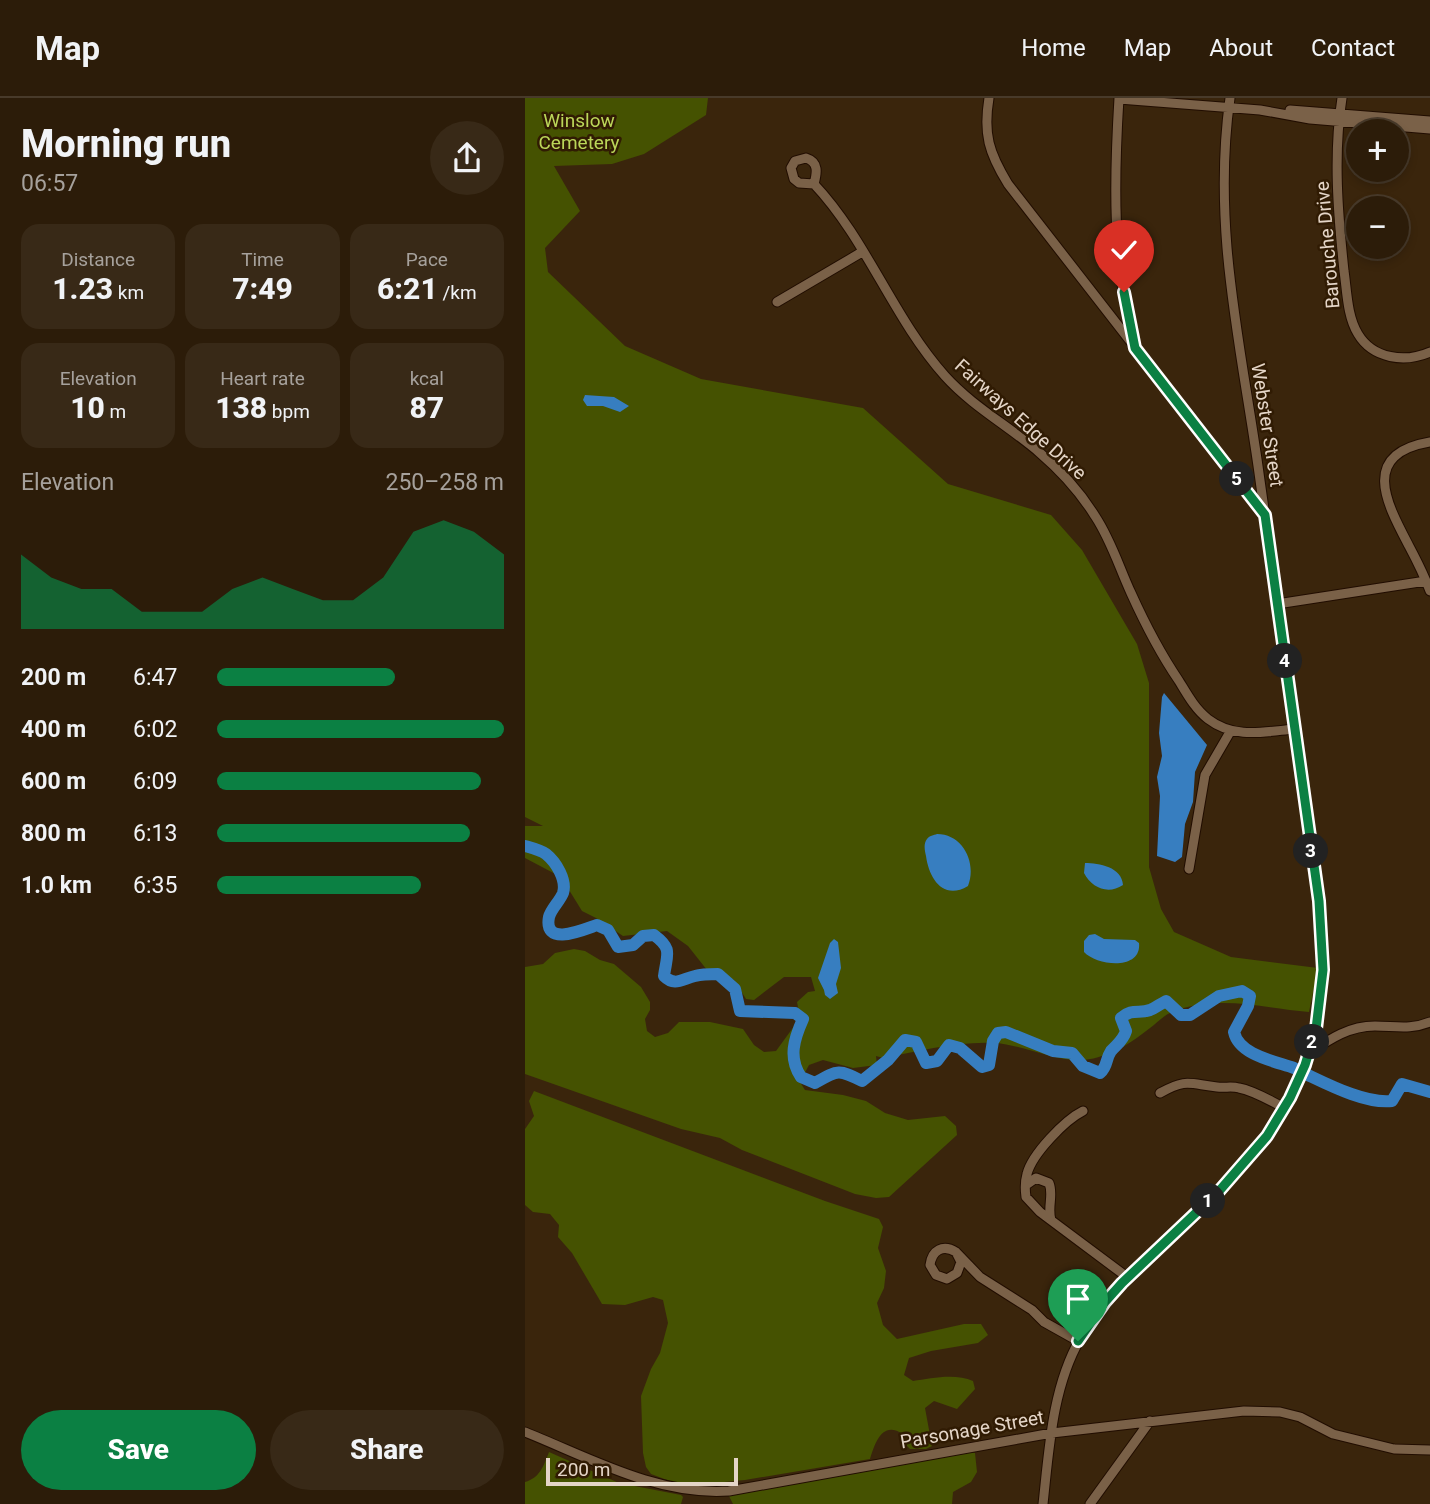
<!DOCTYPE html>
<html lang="en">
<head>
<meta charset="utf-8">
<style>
	:root { --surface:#2c1c09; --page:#382917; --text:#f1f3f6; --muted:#a6a19c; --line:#483a2a; --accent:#0b8043 }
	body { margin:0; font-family:Roboto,sans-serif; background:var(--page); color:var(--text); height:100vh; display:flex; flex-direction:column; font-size:26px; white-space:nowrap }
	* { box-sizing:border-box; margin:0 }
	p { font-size:23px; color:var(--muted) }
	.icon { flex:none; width:38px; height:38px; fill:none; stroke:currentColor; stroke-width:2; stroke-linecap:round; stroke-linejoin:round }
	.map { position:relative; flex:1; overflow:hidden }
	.sheet { display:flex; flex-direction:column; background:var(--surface); width:525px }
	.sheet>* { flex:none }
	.tools { position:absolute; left:821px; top:21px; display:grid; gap:14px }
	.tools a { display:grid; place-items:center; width:63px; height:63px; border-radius:50%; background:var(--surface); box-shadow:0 4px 10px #0003,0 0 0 2px var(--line); font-size:35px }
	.scale { position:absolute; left:21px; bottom:18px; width:192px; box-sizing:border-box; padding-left:7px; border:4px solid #e4d5c7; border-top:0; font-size:19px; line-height:24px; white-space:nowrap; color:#e4d5c7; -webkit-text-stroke:5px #301b03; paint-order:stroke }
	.pin { position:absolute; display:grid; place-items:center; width:60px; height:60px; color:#fff; margin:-72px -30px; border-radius:50% 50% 50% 0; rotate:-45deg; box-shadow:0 0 7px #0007 }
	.pin .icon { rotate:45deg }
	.km { position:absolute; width:35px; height:35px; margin:-18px; border-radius:50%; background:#222; color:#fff; font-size:19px; line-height:35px; text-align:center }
	.round { display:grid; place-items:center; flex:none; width:74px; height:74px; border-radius:37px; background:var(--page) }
	.overview { display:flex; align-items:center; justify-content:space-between; height:119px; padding:0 21px }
	h1 { font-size:38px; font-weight:800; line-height:52px }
	.stats { display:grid; grid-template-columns:repeat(3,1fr); gap:10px; height:119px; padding:7px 21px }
	.stats div { display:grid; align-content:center; border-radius:18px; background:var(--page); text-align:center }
	.stats b { font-size:30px; font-weight:800 }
	.stats small { font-size:19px; font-weight:400 }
	.stats p { font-size:19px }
	.chart { height:196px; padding:14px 21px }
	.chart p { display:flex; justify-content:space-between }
	.chart svg { width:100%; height:126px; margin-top:7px; fill:var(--accent); opacity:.7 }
	.primary-button { display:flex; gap:14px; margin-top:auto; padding:14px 21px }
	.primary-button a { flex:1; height:80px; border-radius:42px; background:var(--accent); color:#fff; font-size:28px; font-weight:800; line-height:80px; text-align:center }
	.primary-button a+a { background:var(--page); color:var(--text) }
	ul { padding:0 21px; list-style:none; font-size:23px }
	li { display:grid; grid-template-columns:112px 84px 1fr; align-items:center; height:52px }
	li i { height:18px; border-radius:9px; background:var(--accent) }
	header { display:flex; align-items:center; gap:42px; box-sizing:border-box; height:98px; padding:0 35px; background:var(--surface); border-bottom:2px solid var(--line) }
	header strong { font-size:33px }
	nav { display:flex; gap:38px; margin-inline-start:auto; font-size:24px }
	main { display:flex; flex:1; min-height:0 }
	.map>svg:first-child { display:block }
	.green { fill:#455201 }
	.water { fill:#377ec0 }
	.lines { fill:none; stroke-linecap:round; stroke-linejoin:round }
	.river { stroke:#377ec0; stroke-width:12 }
	.minor-casing { stroke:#210d00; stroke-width:11 }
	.minor { stroke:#7a6148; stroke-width:9 }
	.route-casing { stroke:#fff; stroke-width:14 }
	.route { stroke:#0b8043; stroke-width:9 }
	.labels { text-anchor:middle; stroke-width:5; stroke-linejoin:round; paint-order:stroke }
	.park-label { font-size:19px; fill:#bbd659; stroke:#301b03 }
	.street-label { font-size:19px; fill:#e4d5c7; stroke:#301b03 }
</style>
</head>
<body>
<header>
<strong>Map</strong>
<nav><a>Home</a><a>Map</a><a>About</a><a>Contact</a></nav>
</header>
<main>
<section class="sheet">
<div class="overview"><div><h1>Morning run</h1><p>06:57</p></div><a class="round"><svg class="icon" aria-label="share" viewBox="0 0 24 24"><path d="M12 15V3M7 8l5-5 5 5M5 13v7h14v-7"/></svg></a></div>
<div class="stats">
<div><p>Distance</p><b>1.23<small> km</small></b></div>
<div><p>Time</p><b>7:49</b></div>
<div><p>Pace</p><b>6:21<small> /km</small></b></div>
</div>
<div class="stats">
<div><p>Elevation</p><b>10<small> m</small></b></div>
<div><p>Heart rate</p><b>138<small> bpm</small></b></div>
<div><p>kcal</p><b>87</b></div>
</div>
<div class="chart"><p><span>Elevation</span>250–258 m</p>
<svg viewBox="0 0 160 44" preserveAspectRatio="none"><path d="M0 44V18L10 26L20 30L30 30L40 38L50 38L60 38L70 30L80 26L90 30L100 34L110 34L120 26L130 10L140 6L150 10L160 18V44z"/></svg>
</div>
<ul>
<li><b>200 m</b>6:47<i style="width:62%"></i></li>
<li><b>400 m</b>6:02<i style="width:100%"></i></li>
<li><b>600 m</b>6:09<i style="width:92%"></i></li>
<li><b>800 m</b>6:13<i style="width:88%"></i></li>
<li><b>1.0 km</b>6:35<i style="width:71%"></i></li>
</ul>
<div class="primary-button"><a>Save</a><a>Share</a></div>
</section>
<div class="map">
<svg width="905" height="1406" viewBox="0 0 905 1406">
	<rect width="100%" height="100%" fill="#3a250c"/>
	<path class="green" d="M0,0H183L181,17L119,56L87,66L29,68L55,113L20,150L23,174L100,248L176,281L338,310L423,386L526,417L557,452L612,546L624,585V769L636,811L649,834L706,859L793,870L784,914C738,910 692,896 647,914C639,917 632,925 625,930C606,945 585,959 559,962C534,965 498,947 470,945C433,943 394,953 358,960L351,958L352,967L328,970L298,962L284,967L275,984L280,992L318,997L341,1003L360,1015L383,1022L420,1018L431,1028L432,1037L364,1099L351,1100L330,1096L217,1052L195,1040L156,1031L0,976V869L18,866L30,855L49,851L60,853L75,862L89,866L116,889L125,904V912L120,921L122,933L130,939L143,935L154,924H185L218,931L229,947L239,954L251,953L275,920L272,904L283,894L290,893L286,879H259L229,902L221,901L209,882L182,872L163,848L142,833L98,838L71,820L57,813L36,779L0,760V728H18L0,719Z
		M9,993L300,1103L354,1121L358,1129L353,1150L361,1173L359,1190L352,1205L358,1227L372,1241L439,1226H456L463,1237L453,1245L406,1253L384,1260L379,1277L388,1283C406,1280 431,1275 448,1283L450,1291L432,1311L409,1303L400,1310L407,1348L401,1351H385L381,1347L378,1336C357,1322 350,1345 345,1361L220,1382L158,1388L126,1376L121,1369L118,1355L116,1298L126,1271L135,1255L143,1225L138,1202L128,1199L100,1207L77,1206L47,1155L33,1139L34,1127L25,1116L8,1114L0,1107V1031L9,1018L4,1003Z
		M442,1353L450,1355L452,1374L446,1384L428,1394L427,1406H208L203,1396Z
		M24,1354L94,1385L156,1397L158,1399L156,1406H0V1384C15,1380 19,1367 24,1354Z"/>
	<path class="water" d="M60,297L89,299L104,308L95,314L78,308H62L58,302Z
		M639,595L682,647L670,674L668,704L660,726L657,759L650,764L632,758L635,698L632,679L637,658L634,635L637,599Z
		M412,736C438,736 452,765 443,788C418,803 404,780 401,758C400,753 398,746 402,741C404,738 409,737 412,736Z
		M560,765C574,765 597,769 598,787C583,797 567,790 559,775Z
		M570,836L579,841L610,842L614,845C617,873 572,868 559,854V843L564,837Z
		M309,841L313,844L316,870L311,886L313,895L305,901L300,897L299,892L293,880L305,845Z"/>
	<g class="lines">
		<path class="river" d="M0,748C7,750 15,752 21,756C31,764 42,782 38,795C35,803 26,811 24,819C18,850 60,831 72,827L83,832L93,849L108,847L118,838L129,837C148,851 142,856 139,878C150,889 157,881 170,878C177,876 185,876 193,876L210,891L215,913L270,915L278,921C269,941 263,960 276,979L290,985C313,972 313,971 337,983L363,962L380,942L391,944L401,965L412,963L424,947L435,950L457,969L464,967L468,943L473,935L481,934L528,953L547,955L558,968L575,975C583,968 580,962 586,953C592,946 598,943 601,933L596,920C607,910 614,916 625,912C630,910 635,906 641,903L656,917H665L694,898L717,893L725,898L723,908L709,934C714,957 749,963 769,970
			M783,977C806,988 842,1006 867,1003L877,986L905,994"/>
		<g class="minor-casing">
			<path id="minor" d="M464,0C458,36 464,55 483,86L739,415
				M594,0C589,81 587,166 609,245
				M817,0C808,57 813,116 819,173C822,193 822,218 833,236C848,261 880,265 905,254
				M594,1L735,12L785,21L905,31
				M765,12L905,23
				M289,86C292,75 294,64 281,60L270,63L266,70L269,81L274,85L289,86C342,142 368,220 420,278C448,309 484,328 515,355C536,373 555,394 570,418C586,442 594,469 606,495C620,526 635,555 654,583C662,596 670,611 683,621C709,641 738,634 769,631
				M252,204L337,154
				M905,344C834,356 862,406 884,448C892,463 899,477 905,493
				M752,506L901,483
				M664,771L680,677L705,634
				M784,955C805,941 824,928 850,928C870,928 886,932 905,924
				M635,995C662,980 664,986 692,989C700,990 707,988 714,990C730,993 745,1003 760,1010
				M558,1013C540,1022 507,1056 502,1076C500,1083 500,1092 501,1099L515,1114L602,1179
				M501,1087L511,1080L524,1085C529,1097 522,1109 526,1122
				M431,1154L436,1164L432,1175L422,1181L411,1177L405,1167C407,1152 418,1146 431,1154L455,1179L507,1212L519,1224L553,1243
				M0,1334C65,1360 132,1398 204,1393L527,1335L719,1313L755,1314L775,1319L808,1336L869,1351L905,1352
				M518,1406C524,1352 527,1290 555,1241C578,1199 614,1167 649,1135C672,1113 697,1092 717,1068C790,984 804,911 794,803C773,658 754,512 733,368C715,243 687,127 705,0
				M565,1406L625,1323"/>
		</g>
		<use href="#minor" class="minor"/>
	</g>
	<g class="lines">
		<g class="route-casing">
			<path id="route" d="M553,1243L580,1204L597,1185L695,1092L742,1038L765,1000L780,967L791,931L798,872L794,803L740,417L610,250L599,194"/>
		</g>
		<use href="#route" class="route"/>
	</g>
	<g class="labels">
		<g class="park-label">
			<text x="54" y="29">Winslow<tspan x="54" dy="22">Cemetery</tspan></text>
		</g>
		<g class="street-label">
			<text transform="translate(802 147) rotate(-95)" y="7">Barouche Drive</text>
			<text transform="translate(496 321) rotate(42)" y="7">Fairways Edge Drive</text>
			<text transform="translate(743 327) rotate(81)" y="7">Webster Street</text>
			<text transform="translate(447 1331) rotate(-10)" y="7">Parsonage Street</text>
		</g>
	</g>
</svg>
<div class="tools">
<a>+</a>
<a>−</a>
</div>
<div class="scale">200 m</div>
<div class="pin" style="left:553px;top:1243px;background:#1e9e55"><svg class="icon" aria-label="arrive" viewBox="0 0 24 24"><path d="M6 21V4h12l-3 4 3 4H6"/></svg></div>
<div class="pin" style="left:599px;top:194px;background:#d93025"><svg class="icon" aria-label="check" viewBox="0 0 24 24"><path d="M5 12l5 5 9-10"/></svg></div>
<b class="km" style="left:683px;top:1103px">1</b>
<b class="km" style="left:787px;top:944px">2</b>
<b class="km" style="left:786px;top:753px">3</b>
<b class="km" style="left:760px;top:563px">4</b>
<b class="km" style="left:712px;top:381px">5</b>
</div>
</main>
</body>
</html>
